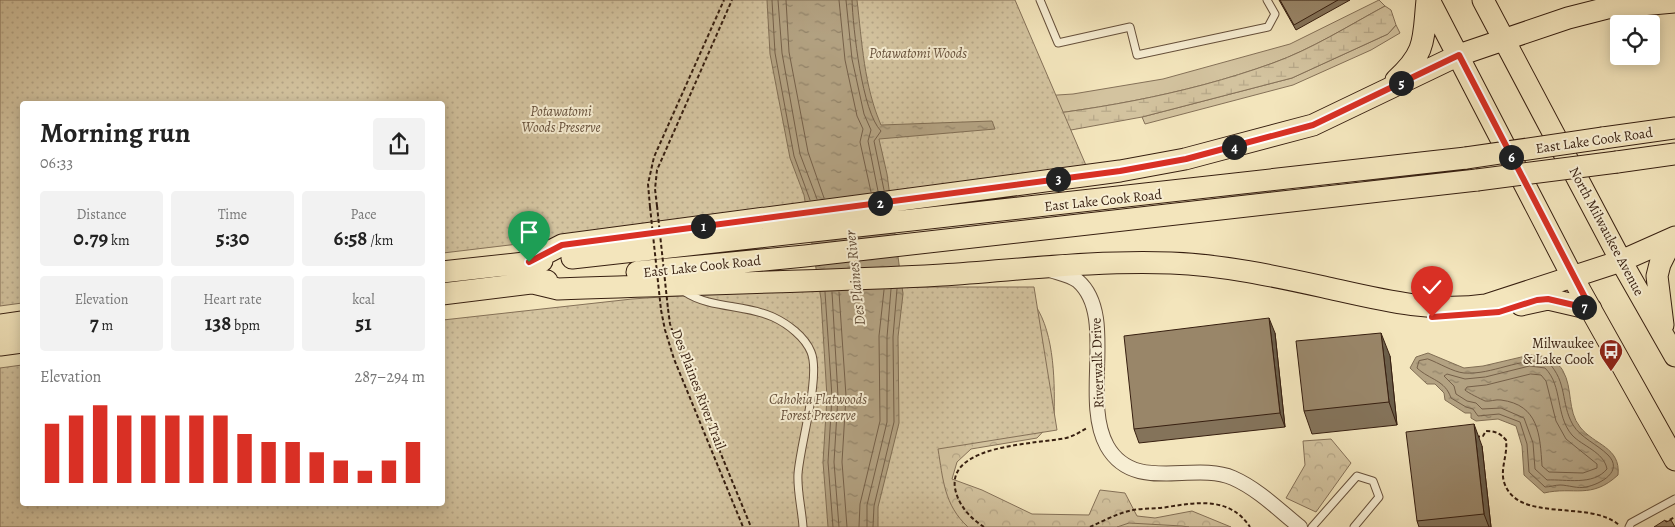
<!DOCTYPE html>
<html lang="en">
<head>
<meta charset="utf-8">
<style>
	:root { --surface:#fff; --page:#f2f2f2; --text:#222; --muted:#767676; --accent:#d93025 }
	body { margin:0; font-family:Alegreya,serif; background:var(--page); color:var(--text); height:100vh; display:flex; flex-direction:column; font-size:19px; white-space:nowrap }
	* { box-sizing:border-box; margin:0 }
	p { font-size:16px; color:var(--muted) }
	.icon { flex:none; width:28px; height:28px; fill:none; stroke:currentColor; stroke-width:2; stroke-linecap:round; stroke-linejoin:round }
	.map { position:relative; flex:1; overflow:hidden }
	.sheet { position:absolute; left:20px; top:101px; width:425px; height:405px; display:flex; flex-direction:column; background:var(--surface); border-radius:5px; box-shadow:0 2px 12px #0003 }
	.sheet>* { flex:none }
	.fabs { position:absolute; left:1610px; top:15px; display:grid; gap:10px }
	.fabs a { display:grid; place-items:center; width:50px; height:50px; border-radius:5px; background:var(--surface); box-shadow:0 2px 12px #0003; font-size:25px }
	.pin { position:absolute; display:grid; place-items:center; width:42px; height:42px; color:#fff; margin:-51px -21px; border-radius:50% 50% 50% 0; rotate:-45deg; box-shadow:0 0 5px #0007 }
	.pin .icon { rotate:45deg }
	.km { position:absolute; width:25px; height:25px; margin:-12px; border-radius:50%; background:#222; color:#fff; font-size:14px; line-height:25px; text-align:center }
	.round { display:grid; place-items:center; flex:none; width:52px; height:52px; border-radius:5px; background:var(--page) }
	.head { display:flex; align-items:center; justify-content:space-between; height:85px; padding:0 20px }
	h1 { font-size:28px; font-weight:600; line-height:38px }
	.figures { display:grid; grid-template-columns:repeat(3,1fr); gap:8px; height:85px; padding:5px 20px }
	.figures div { display:grid; align-content:center; border-radius:5px; background:var(--page); text-align:center }
	.figures b { font-size:21px; font-weight:600 }
	.figures small { font-size:14px; font-weight:400 }
	.figures p { font-size:14px }
	.chart { height:140px; padding:10px 20px }
	.chart p { display:flex; justify-content:space-between }
	.chart svg { width:100%; height:90px; margin-top:5px; stroke:var(--accent); stroke-width:6 }
	.map>svg:first-child { display:block }
	.green { fill:#d3c39f; stroke:#857158 }
	.forest { fill:url(#forest-crowns); stroke:#857158 }
	.wetland { fill:url(#wetland-marsh); stroke:#857158 }
	.park { fill:url(#park-dots); stroke:#857158 }
	.water { fill:url(#water-ripples); stroke:#816e54 }
	.lines { fill:none; stroke-linecap:round; stroke-linejoin:round }
	.shore { stroke:#756049; stroke-width:1 }
	.service-casing { stroke:#66503b; stroke-width:9 }
	.minor-casing { stroke:#66503b; stroke-width:16 }
	.primary-casing { stroke:#371f10; stroke-width:23 }
	.path { stroke:#371f10; stroke-width:2; stroke-dasharray:4 2.5; stroke-linecap:butt }
	.service { stroke:#f7eed3; stroke-width:7 }
	.minor { stroke:#f7eed3; stroke-width:14 }
	.primary { stroke:#f3e5bc; stroke-width:21 }
	.primary-bridge-casing { stroke:#371f10; stroke-width:23; stroke-linecap:butt }
	.path-bridge { stroke:#371f10; stroke-width:2; stroke-dasharray:4 2.5; stroke-linecap:butt }
	.primary-bridge { stroke:#f3e5bc; stroke-width:21 }
	.wall { fill:#84735a; stroke:#371f10 }
	.shaded-wall { fill:#6b5e4a; stroke:#371f10 }
	.building { fill:#998669; stroke:#371f10 }
	.route-casing { stroke:#fff; stroke-width:10 }
	.route { stroke:#d93025; stroke-width:6 }
	.labels { text-anchor:middle; stroke-width:4; stroke-linejoin:round; paint-order:stroke }
	.park-label { font-size:14px; font-style:italic; fill:#66503b; stroke:#f7eed3 }
	.street-label { font-size:14px; fill:#371f10; stroke:#f7eed3 }
	.poi-label { font-size:14px; fill:#371f10; stroke:#f7eed3; text-anchor:end }
	.water-label { font-size:15px; font-style:italic; fill:#624d38; stroke:#f7eed3 }
</style>
</head>
<body>
<div class="map">
<svg width="1675" height="527" viewBox="0 0 1675 527">
	<defs>
		<pattern id="forest-crowns" width="20" height="18" patternUnits="userSpaceOnUse" patternTransform="scale(1.25)"><rect width="20" height="18" fill="#d3c39f"/><path d="M2 6a3 3 0 1 1 6 0M12 15a3 3 0 1 1 6 0" fill="none" stroke="#b6a788"/></pattern>
		<pattern id="wetland-marsh" width="20" height="14" patternUnits="userSpaceOnUse" patternTransform="scale(1.25)"><rect width="20" height="14" fill="#d3c39f"/><path d="M1 5h8M5 5V1M11 12h8M15 12V8" fill="none" stroke="#b6a788"/></pattern>
		<pattern id="park-dots" width="8" height="8" patternUnits="userSpaceOnUse" patternTransform="scale(1.25)"><rect width="8" height="8" fill="#d3c39f"/><path d="M2 2h.1M6 6h.1" fill="none" stroke="#b6a788" stroke-width="1.8" stroke-linecap="round"/></pattern>
		<pattern id="water-ripples" width="26" height="14" patternUnits="userSpaceOnUse" patternTransform="scale(1.25)"><rect width="26" height="14" fill="#b3a282"/><path d="M2 4q2-2 4 0t4 0M15 11q2-2 4 0t4 0" fill="none" stroke="#928369"/></pattern>
	</defs>
	<rect width="100%" height="100%" fill="#f3e5bc"/>
	<filter id="stains"><feTurbulence type="fractalNoise" baseFrequency=".004" numOctaves="4"/><feColorMatrix values="0 0 0 0 .2 0 0 0 0 .09 0 0 0 0 .02 0 0 0 .5 -.17"/></filter>
	<radialGradient id="worn" r=".72"><stop offset=".6" stop-color="#630" stop-opacity="0"/><stop offset="1" stop-color="#630" stop-opacity=".3"/></radialGradient>
	<path class="green" d="M1379,0L1385,6C1348,26 1312,49 1273,63C1182,96 1087,111 992,121L966,101L1073,94L1163,79L1290,44Z
		M1396,25L1400,33L1371,50L1293,85L1145,124L1142,117L1292,78L1388,34Z"/>
	<path class="forest" d="M1035,305C1055,334 1055,385 1054,420L1037,438L971,449L957,462L952,479L982,490L1032,514L1089,515L1100,490L1125,493L1137,516L1155,518L1192,511L1231,527H878Z
		M1331,439L1351,463L1316,512L1286,498L1305,465L1303,441Z"/>
	<path class="wetland" d="M1385,6L1391,10L1396,25L1388,34L1292,78L1142,117L1071,130L992,121C1087,111 1182,96 1273,63C1312,49 1348,26 1385,6Z"/>
	<path class="park" d="M0,0H1015L1088,170L643,229L443,253L442,104H22V303L0,306Z
		M809,287H1034L1057,430L938,449C943,479 944,505 968,527H0V368L22,365V504H442L443,320L632,299Z
		M1129,523L1182,526L1189,527H1117Z"/>
	<path class="water" d="M767,0H857C862,42 864,86 881,125L992,121L995,129L879,139L887,174L903,294L898,337L899,423L878,507V527H828L823,462L827,397L821,299L804,195L790,158L770,54Z
		M1428,353L1464,368L1483,366L1530,355L1550,357C1554,362 1561,366 1563,371C1573,388 1567,411 1580,427C1594,445 1621,447 1618,475C1591,500 1574,486 1544,493L1524,475L1522,446L1516,426L1498,419L1476,421L1471,418V413H1465L1445,400L1444,393L1435,384H1427L1410,368L1416,357Z"/>
	<g class="lines">
		<path class="shore" d="M772,0L775,53L794,156L810,200
			M778,0L782,53L800,154L817,199
			M786,0L789,52L808,152L824,198
			M839,0L845,60L857,116L863,129L860,142L871,192
			M846,0L852,59L864,114L871,130L868,141L878,191
			M852,0C853,28 862,112 881,131L874,141L884,190
			M825,292L832,397L828,462L833,527
			M832,292L838,396L834,462L839,527
			M839,292L846,396L842,462L847,527
			M1428,359C1439,363 1453,372 1464,373C1493,375 1519,357 1548,362C1568,383 1560,402 1573,425C1581,438 1597,444 1608,455C1624,471 1601,484 1586,487C1578,489 1568,485 1560,485C1555,485 1550,487 1545,487L1529,472L1527,444L1520,422L1499,414L1478,416L1473,409L1466,407L1451,398C1445,380 1430,380 1417,368L1419,361Z
			M1530,366L1545,368C1563,386 1555,415 1572,435C1582,446 1604,452 1607,469C1593,486 1566,479 1547,480L1535,469L1533,443L1524,418L1501,408L1482,409L1476,403L1467,401L1456,394L1454,386L1444,376L1447,374L1465,379L1485,377Z
			M1531,374L1541,375L1546,381L1556,421L1566,439L1597,464V468L1583,473L1549,472L1542,466C1540,435 1539,405 1501,400C1496,399 1489,402 1485,401C1481,399 1468,393 1465,390L1467,387L1486,385Z
			M859,527L860,504L880,421L879,336L884,290
			M867,527V505L887,422V337L891,289
			M873,527L874,506L894,422L893,337L897,289"/>
		<g class="service-casing">
			<path id="service" d="M1040,0L1058,43L1130,27L1137,55L1268,27L1275,14L1267,0
				M685,292C711,309 745,304 773,317C788,324 805,337 811,352C821,376 800,445 798,474C797,491 802,510 803,527
				M1312,527L1357,476L1373,481L1379,497L1354,527
				M1629,527L1631,523L1675,499"/>
		</g>
		<g class="minor-casing">
			<path id="minor" d="M1050,270C1059,273 1071,275 1078,281C1117,315 1081,399 1107,446C1134,494 1193,461 1233,478C1258,489 1279,510 1300,527"/>
		</g>
		<g class="primary-casing">
			<path id="primary" d="M1429,0L1572,276L1675,460
				M1483,0L1621,261L1675,356
				M1396,80C1427,52 1423,39 1427,0
				M1603,138L1675,128
				M1617,162L1675,154
				M572,258L1466,158
				M529,262L562,245L1120,171L1185,159L1313,125L1459,55L1568,18L1607,8L1675,2
				M442,272L542,261
				M637,272L805,256L1477,180
				M533,283L558,289C686,284 814,282 942,275C1019,270 1095,260 1171,263C1223,265 1274,276 1324,287C1378,299 1430,313 1486,305L1621,261L1675,237
				M442,294L547,281
				M1521,305L1548,299L1591,309
				M0,325L22,322
				M1663,325L1657,276L1660,264L1673,238
				M0,345L22,342"/>
		</g>
		<path class="path" d="M657,206L655,189L657,170L732,0
			M650,207L648,184L654,157L724,0
			M668,309L670,324L682,359L751,527
			M661,310L665,330L674,359L743,527
			M1476,437L1483,436L1486,431C1495,431 1500,433 1506,440C1508,454 1500,469 1504,482C1517,524 1589,499 1619,525
			M1664,523L1675,517
			M984,527C970,518 958,505 955,488C948,444 1038,444 1066,438C1074,436 1080,432 1087,428
			M1090,527C1103,521 1118,513 1133,510C1144,508 1156,509 1167,507C1199,502 1230,497 1250,527"/>
		<use href="#service" class="service"/>
		<use href="#minor" class="minor"/>
		<use href="#primary" class="primary"/>
		<g class="primary-bridge-casing">
			<path id="primary-bridge" d="M1466,158L1603,138
				M1477,180L1617,162"/>
		</g>
		<path class="path-bridge" d="M657,206L668,309
			M650,207L661,310"/>
		<use href="#primary-bridge" class="primary-bridge"/>
	</g>
	<path class="wall" d="M1279,0H1350L1296,30Z
		M1275,333L1285,427L1139,443L1134,429Z
		M1390,356L1397,425L1312,434L1304,411Z
		M1482,446L1491,527H1419L1417,521Z"/>
	<path class="shaded-wall" d="M1269,318L1275,333L1285,427L1280,413Z
		M1381,333L1390,356L1397,425L1389,402Z
		M1474,424L1482,446L1491,527H1489L1484,514Z"/>
	<path class="building" d="M1280,0H1338L1294,25Z
		M1269,318L1280,413L1134,429L1124,336Z
		M1381,333L1389,402L1304,411L1296,341Z
		M1474,424L1484,514L1417,521L1406,432Z
		M1665,520L1666,522L1671,520L1675,527H1654Z"/>
	<g class="lines">
		<g class="route-casing">
			<path id="route" d="M529,262L562,245L1120,171L1186,159L1313,125L1459,55L1591,309L1548,299L1537,300L1499,312L1432,317"/>
		</g>
		<use href="#route" class="route"/>
	</g>
	<defs>
		<g id="bus-pin" transform="scale(1.25)"><path d="M0 17L-7.5 6A9.5 9.5 0 1 1 7.5 6Z" fill="#8f2418" stroke="#f7eed3"/><path d="M-5-6H5V4H4V6H2V4H-2V6H-4V4H-5ZM-3.5-4V0h7V-4ZM-3.5 1.2v1.5H-2V1.2ZM2 1.2v1.5H3.5V1.2Z" fill="#fff"/></g>
	</defs>
	<g fill-rule="evenodd">
		<use href="#bus-pin" x="1611" y="351"/>
	</g>
	<g class="labels">
		<g class="park-label">
			<text x="918" y="58">Potawatomi Woods</text>
			<text x="561" y="116">Potawatomi<tspan x="561" dy="16">Woods Preserve</tspan></text>
			<text x="818" y="404">Cahokia Flatwoods<tspan x="818" dy="16">Forest Preserve</tspan></text>
		</g>
		<g class="street-label">
			<text transform="translate(1594 140) rotate(-8)" y="5">East Lake Cook Road</text>
			<text transform="translate(1103 200) rotate(-6)" y="5">East Lake Cook Road</text>
			<text transform="translate(1607 231) rotate(62)" y="5">North Milwaukee Avenue</text>
			<text transform="translate(702 266) rotate(-6)" y="5">East Lake Cook Road</text>
			<text transform="translate(1097 363) rotate(-92)" y="5">Riverwalk Drive</text>
			<text transform="translate(699 389) rotate(69)" y="5">Des Plaines River Trail</text>
		</g>
		<g class="poi-label">
			<text x="1594" y="348">Milwaukee<tspan x="1594" dy="16">&amp; Lake Cook</tspan></text>
		</g>
		<g class="water-label">
			<text transform="translate(855 278) rotate(-96)" y="5">Des Plaines River</text>
		</g>
	</g>
	<rect width="100%" height="100%" filter="url(#stains)"/>
	<rect width="100%" height="100%" fill="url(#worn)"/>
</svg>
<div class="fabs">
<a><svg class="icon" aria-label="locate" viewBox="0 0 24 24"><circle cx="12" cy="12" r="6"/><path d="M12 2v4M12 18v4M2 12h4M18 12h4"/></svg></a>
</div>
<div class="pin" style="left:529px;top:262px;background:#1e9e55"><svg class="icon" aria-label="arrive" viewBox="0 0 24 24"><path d="M6 21V4h12l-3 4 3 4H6"/></svg></div>
<div class="pin" style="left:1432px;top:317px;background:#d93025"><svg class="icon" aria-label="check" viewBox="0 0 24 24"><path d="M5 12l5 5 9-10"/></svg></div>
<b class="km" style="left:703px;top:226px">1</b>
<b class="km" style="left:880px;top:203px">2</b>
<b class="km" style="left:1058px;top:179px">3</b>
<b class="km" style="left:1234px;top:147px">4</b>
<b class="km" style="left:1401px;top:83px">5</b>
<b class="km" style="left:1511px;top:157px">6</b>
<b class="km" style="left:1584px;top:307px">7</b>
<section class="sheet">
<div class="head"><div><h1>Morning run</h1><p>06:33</p></div><a class="round"><svg class="icon" aria-label="share" viewBox="0 0 24 24"><path d="M12 15V3M7 8l5-5 5 5M5 13v7h14v-7"/></svg></a></div>
<div class="figures">
<div><p>Distance</p><b>0.79<small> km</small></b></div>
<div><p>Time</p><b>5:30</b></div>
<div><p>Pace</p><b>6:58<small> /km</small></b></div>
</div>
<div class="figures">
<div><p>Elevation</p><b>7<small> m</small></b></div>
<div><p>Heart rate</p><b>138<small> bpm</small></b></div>
<div><p>kcal</p><b>51</b></div>
</div>
<div class="chart"><p><span>Elevation</span>287–294 m</p>
<svg viewBox="0 0 160 44" preserveAspectRatio="none"><path d="M5 44V15M15 44V11M25 44V6M35 44V11M45 44V11M55 44V11M65 44V11M75 44V11M85 44V20M95 44V24M105 44V24M115 44V29M125 44V33M135 44V38M145 44V33M155 44V24"/></svg>
</div>
</section>
</div>
</body>
</html>
